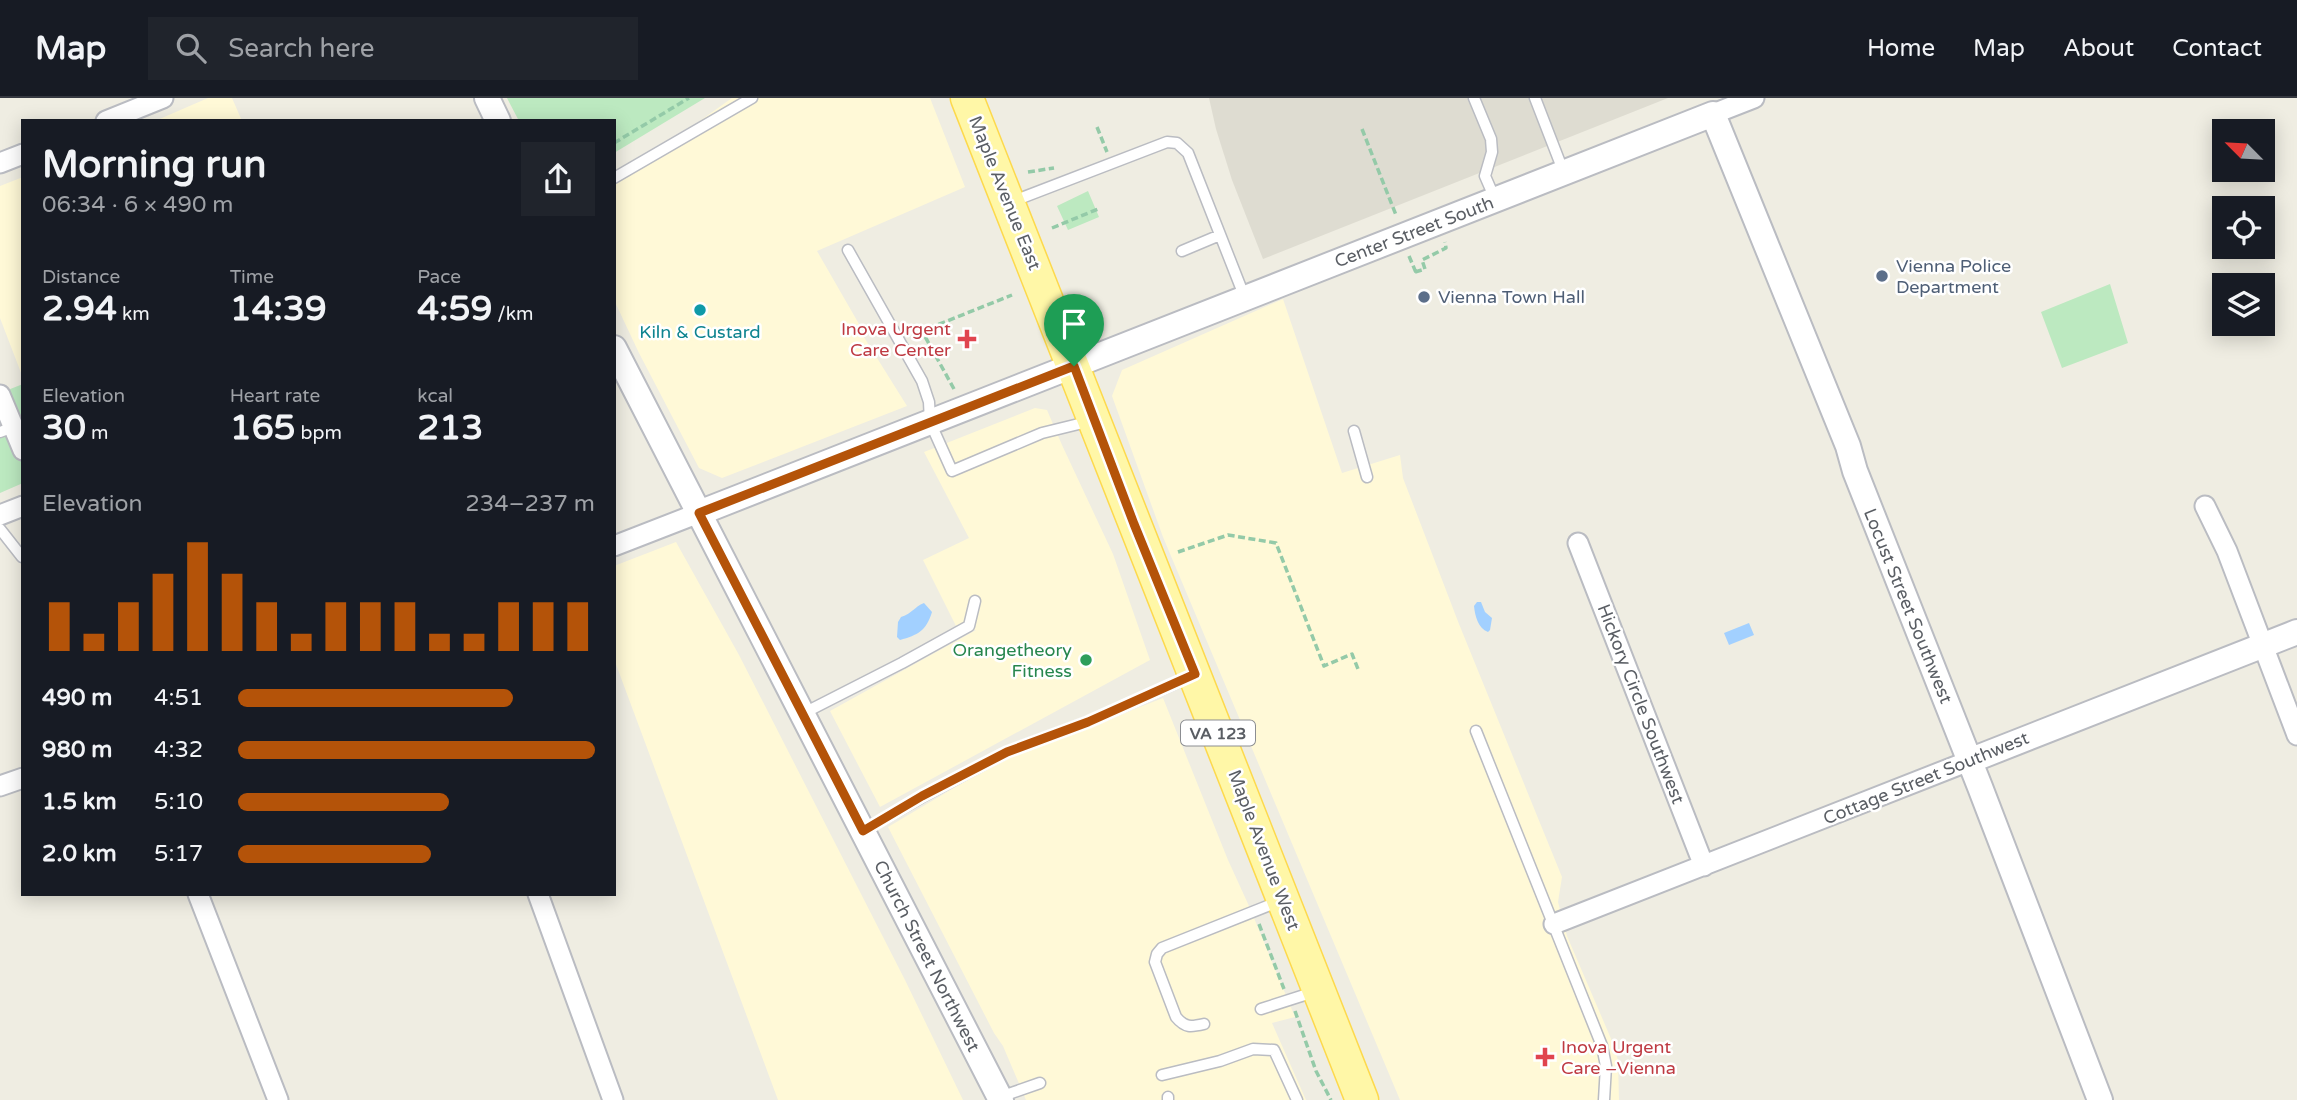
<!DOCTYPE html>
<html lang="en">
<head>
<meta charset="utf-8">
<style>
	:root { --surface:#171b24; --page:#20242c; --text:#f1f3f6; --muted:#9ea1a6; --line:#363941; --accent:#b45309 }
	body { margin:0; font-family:"Varela Round",sans-serif; background:var(--page); color:var(--text); height:100vh; display:flex; flex-direction:column; font-size:26px; white-space:nowrap }
	* { box-sizing:border-box; margin:0 }
	p { font-size:23px; color:var(--muted) }
	.icon { flex:none; width:38px; height:38px; fill:none; stroke:currentColor; stroke-width:2; stroke-linecap:round; stroke-linejoin:round }
	.map { position:relative; flex:1; overflow:hidden }
	.details { position:absolute; left:21px; top:21px; width:595px; height:777px; display:flex; flex-direction:column; background:var(--surface); border-radius:0px; box-shadow:0 4px 18px #0003 }
	.details>* { flex:none }
	.needle { width:46px; rotate:294deg }
	.fabs { position:absolute; left:2212px; top:21px; display:grid; gap:14px }
	.fabs a { display:grid; place-items:center; width:63px; height:63px; border-radius:0px; background:var(--surface); box-shadow:0 4px 18px #0003; font-size:35px }
	.pin { position:absolute; display:grid; place-items:center; width:60px; height:60px; color:#fff; margin:-72px -30px; border-radius:50% 50% 50% 0; rotate:-45deg; box-shadow:0 0 7px #0007 }
	.pin .icon { rotate:45deg }
	.round { display:grid; place-items:center; flex:none; width:74px; height:74px; border-radius:0px; background:var(--page) }
	.summary { display:flex; align-items:center; justify-content:space-between; height:119px; padding:0 21px }
	h1 { font-size:38px; font-weight:700; line-height:52px }
	.stats { display:grid; grid-template-columns:repeat(3,1fr); gap:10px; height:119px; padding:7px 21px }
	.stats div { display:grid; align-content:center }
	.stats b { font-size:35px; font-weight:700 }
	.stats small { font-size:19px; font-weight:400 }
	.stats p { font-size:19px }
	.chart { height:196px; padding:14px 21px }
	.chart p { display:flex; justify-content:space-between }
	.chart svg { width:100%; height:126px; margin-top:7px; stroke:var(--accent); stroke-width:6 }
	ul { padding:0 21px; list-style:none; font-size:23px }
	li { display:grid; grid-template-columns:112px 84px 1fr; align-items:center; height:52px }
	li i { height:18px; border-radius:9px; background:var(--accent) }
	header { display:flex; align-items:center; gap:42px; box-sizing:border-box; height:98px; padding:0 35px; background:var(--surface); border-bottom:2px solid var(--line) }
	header strong { font-size:33px }
	nav { display:flex; gap:38px; margin-inline-start:auto; font-size:24px }
	.search { width:490px; height:63px; background:var(--page); display:flex; align-items:center; gap:18px; box-sizing:border-box; padding:0 24px; border-radius:0px; color:var(--muted); font-size:26px }
	.map>svg:first-child { display:block }
	.commercial { fill:#fff9d7 }
	.education { fill:#dedcd1 }
	.green { fill:#bce9c0 }
	.water { fill:#a2d0ff }
	.lines { fill:none; stroke-linecap:round; stroke-linejoin:round }
	.service-casing { stroke:#babcc2; stroke-width:13 }
	.minor-casing { stroke:#babcc2; stroke-width:23 }
	.tertiary-casing { stroke:#babcc2; stroke-width:28 }
	.primary-casing { stroke:#fdd94d; stroke-width:35 }
	.path { stroke:#94caa8; stroke-width:3.5; stroke-dasharray:7 3.5; stroke-linecap:butt }
	.service { stroke:#fff; stroke-width:10 }
	.minor { stroke:#fff; stroke-width:19 }
	.tertiary { stroke:#fff; stroke-width:24 }
	.primary { stroke:#fff7a7; stroke-width:32 }
	.route-casing { stroke:#fff; stroke-width:14 }
	.route { stroke:#b45309; stroke-width:9 }
	.service-dot { fill:#5c6f8a; stroke:#fff; stroke-width:2.5 }
	.culture-dot { fill:#0f9aa8; stroke:#fff; stroke-width:2.5 }
	.health-dot { fill:#e0444e; stroke:#fff; stroke-width:2.5 }
	.leisure-dot { fill:#2e9e5b; stroke:#fff; stroke-width:2.5 }
	.labels { text-anchor:middle; stroke-width:5; stroke-linejoin:round; paint-order:stroke }
	.shield { fill:#fff; stroke:#8c8e92; stroke-width:2 }
	.shield-label { font-size:16px; font-weight:bold; fill:#5a5e64 }
	.street-label { font-size:18px; fill:#5a5e64; stroke:#fff }
	.service-label { font-size:18px; fill:#4e5e75; stroke:#fff; text-anchor:start }
	.health-label { font-size:18px; fill:#be3a42; stroke:#fff; text-anchor:end }
	.culture-label { font-size:18px; fill:#0d838f; stroke:#fff }
	.leisure-label { font-size:18px; fill:#27864d; stroke:#fff; text-anchor:end }
</style>
</head>
<body>
<header>
<strong>Map</strong>
<div class="search"><svg class="icon" aria-label="search" viewBox="0 0 24 24"><circle cx="10" cy="10" r="6"/><path d="M15 15l6 6"/></svg>Search here</div>
<nav><a>Home</a><a>Map</a><a>About</a><a>Contact</a></nav>
</header>
<div class="map">
<svg width="2297" height="1002" viewBox="0 0 2297 1002">
	<rect width="100%" height="100%" fill="#efede2"/>
	<path class="commercial" d="M208,0H232L242,23H155Z
		M732,0H930L965,89L817,153L859,226L857,228L907,308L722,380L699,370L639,255L614,202V84Z
		M23,79V280L0,220V88Z
		M1283,201L1342,375L1400,357L1403,380L1459,526L1562,779L1558,804L1567,838L1612,943L1618,962L1619,1002H1400L1163,439L1112,298L1122,272Z
		M1035,310L1047,312L1062,347L1113,456L1150,562L880,709L830,613L976,532L957,530L923,462L969,440L924,354Z
		M676,444L739,557L905,882L963,1002H778L614,561V468Z
		M1163,600L1228,762L1249,808L1295,919L1272,925L1306,1002H1026L1003,948L994,935L888,729L996,665Z"/>
	<path class="education" d="M1209,0H1668L1263,161L1232,82L1216,31Z"/>
	<path class="green" d="M507,0H705L614,55V23H519Z
		M1088,93L1099,119L1068,132L1057,108Z
		M2110,186L2128,245L2062,270L2041,214Z
		M23,286V385L0,395V295Z"/>
	<path class="water" d="M1477,504H1481L1485,514L1492,520L1490,532L1488,534C1478,530 1475,518 1474,508Z
		M924,505L932,514C926,533 918,537 900,542L897,539L898,524L901,519C913,515 914,509 924,505Z
		M1749,525L1754,537L1729,547L1724,535Z"/>
	<g class="lines">
		<g class="service-casing">
			<path id="service" d="M1474,0L1491,41L1492,54L1485,78L1495,101
				M1535,0L1564,75
				M614,80L752,0
				M1011,104L1167,44L1177,45L1188,55L1245,200
				M848,152L922,283L929,304L930,324L952,373L1042,335L1091,323
				M1182,153L1220,137
				M1354,333L1367,379
				M0,334L13,329
				M0,431L22,459
				M804,615L902,565L969,528L975,503
				M1476,633L1602,948L1606,968L1604,1002
				M864,732L922,699L1007,654L1088,624L1192,578
				M1261,911L1314,894
				M1204,926C1191,929 1185,930 1176,919L1155,864L1157,856L1162,850L1280,803
				M1162,977L1220,963L1253,951L1274,952L1297,1002
				M1000,999L1040,985
				M1168,999V1002"/>
		</g>
		<g class="minor-casing">
			<path id="minor" d="M1713,16L1754,0
				M106,23L163,0
				M0,65L23,56
				M0,297L23,352
				M2205,408L2227,453L2297,637
				M0,417L23,408
				M1578,445L1704,768
				M614,448L699,415
				M0,688L23,680
				M198,796L278,1002
				M538,796L613,1002
				M1554,826L1969,663"/>
		</g>
		<g class="tertiary-casing">
			<path id="tertiary" d="M487,0L498,23
				M614,250L1001,1002
				M699,415L1713,16L1848,348L1855,373L1980,689L2100,1002
				M1969,663L2297,534"/>
		</g>
		<g class="primary-casing">
			<path id="primary" d="M967,0L1362,1002"/>
		</g>
		<path class="path" d="M1097,29L1107,54
			M1362,31L1396,117
			M614,45L689,0
			M1028,74L1054,70
			M1052,130L1098,111
			M1409,158L1417,177
			M1415,174L1425,171L1422,162L1446,150L1445,144
			M954,291L922,233L1012,197
			M1178,454L1228,437L1276,445L1324,568L1352,556L1358,571
			M1259,826L1284,891
			M1295,913L1316,973L1331,1002"/>
		<use href="#service" class="service"/>
		<use href="#minor" class="minor"/>
		<use href="#tertiary" class="tertiary"/>
		<use href="#primary" class="primary"/>
	</g>
	<g class="lines">
		<g class="route-casing">
			<path id="route" d="M1074,268L1134,426L1195,576L1088,624L1007,654L922,698L863,733L699,415Z"/>
		</g>
		<use href="#route" class="route"/>
	</g>
	<g class="service-dot">
		<circle cx="1882" cy="178" r="7"/>
		<circle cx="1424" cy="199" r="7"/>
	</g>
	<circle class="culture-dot" cx="700" cy="212" r="7"/>
	<g class="health-dot">
		<path d="M963.5 230.5h7v7h7v7h-7v7h-7v-7h-7v-7h7z"/>
		<path d="M1541.5 948.5h7v7h7v7h-7v7h-7v-7h-7v-7h7z"/>
	</g>
	<circle class="leisure-dot" cx="1086" cy="562" r="7"/>
	<g class="labels">
		<rect class="shield" x="1181" y="622.5" width="74" height="25" rx="5"/>
		<g class="shield-label">
			<text x="1218" y="641">VA 123</text>
		</g>
		<g class="street-label">
			<text transform="translate(1005 95) rotate(68)" y="6">Maple Avenue East</text>
			<text transform="translate(1414 134) rotate(-21)" y="6">Center Street South</text>
			<text transform="translate(1908 508) rotate(68)" y="6">Locust Street Southwest</text>
			<text transform="translate(1641 606) rotate(69)" y="6">Hickory Circle Southwest</text>
			<text transform="translate(1926 680) rotate(-22)" y="6">Cottage Street Southwest</text>
			<text transform="translate(1264 752) rotate(69)" y="6">Maple Avenue West</text>
			<text transform="translate(927 858) rotate(63)" y="6">Church Street Northwest</text>
		</g>
		<g class="service-label">
			<text x="1896" y="174">Vienna Police<tspan x="1896" dy="21">Department</tspan></text>
			<text x="1438" y="205">Vienna Town Hall</text>
		</g>
		<g class="health-label">
			<text x="951" y="237">Inova Urgent<tspan x="951" dy="21">Care Center</tspan></text>
			<text x="1561" y="955" text-anchor="start">Inova Urgent<tspan x="1561" dy="21">Care –Vienna</tspan></text>
		</g>
		<g class="culture-label">
			<text x="700" y="240">Kiln &amp; Custard</text>
		</g>
		<g class="leisure-label">
			<text x="1072" y="558">Orangetheory<tspan x="1072" dy="21">Fitness</tspan></text>
		</g>
	</g>
</svg>
<div class="fabs">
<a><svg class="needle" viewBox="-14 -14 28 28"><path d="M0-13l5 13h-10z" fill="#e53935"/><path d="M0 13l5-13h-10z" fill="#9ea1a6"/></svg></a>
<a><svg class="icon" aria-label="locate" viewBox="0 0 24 24"><circle cx="12" cy="12" r="6"/><path d="M12 2v4M12 18v4M2 12h4M18 12h4"/></svg></a>
<a><svg class="icon" aria-label="layers" viewBox="0 0 24 24"><path d="M12 4l9 5-9 5-9-5zM3 14l9 5 9-5"/></svg></a>
</div>
<div class="pin" style="left:1074px;top:268px;background:#1e9e55"><svg class="icon" aria-label="arrive" viewBox="0 0 24 24"><path d="M6 21V4h12l-3 4 3 4H6"/></svg></div>
<section class="details">
<div class="summary"><div><h1>Morning run</h1><p>06:34 · 6 × 490 m</p></div><a class="round"><svg class="icon" aria-label="share" viewBox="0 0 24 24"><path d="M12 15V3M7 8l5-5 5 5M5 13v7h14v-7"/></svg></a></div>
<div class="stats">
<div><p>Distance</p><b>2.94<small> km</small></b></div>
<div><p>Time</p><b>14:39</b></div>
<div><p>Pace</p><b>4:59<small> /km</small></b></div>
</div>
<div class="stats">
<div><p>Elevation</p><b>30<small> m</small></b></div>
<div><p>Heart rate</p><b>165<small> bpm</small></b></div>
<div><p>kcal</p><b>213</b></div>
</div>
<div class="chart"><p><span>Elevation</span>234–237 m</p>
<svg viewBox="0 0 160 44" preserveAspectRatio="none"><path d="M5 44V27M15 44V38M25 44V27M35 44V17M45 44V6M55 44V17M65 44V27M75 44V38M85 44V27M95 44V27M105 44V27M115 44V38M125 44V38M135 44V27M145 44V27M155 44V27"/></svg>
</div>
<ul>
<li><b>490 m</b>4:51<i style="width:77%"></i></li>
<li><b>980 m</b>4:32<i style="width:100%"></i></li>
<li><b>1.5 km</b>5:10<i style="width:59%"></i></li>
<li><b>2.0 km</b>5:17<i style="width:54%"></i></li>
</ul>
</section>
</div>
</body>
</html>
